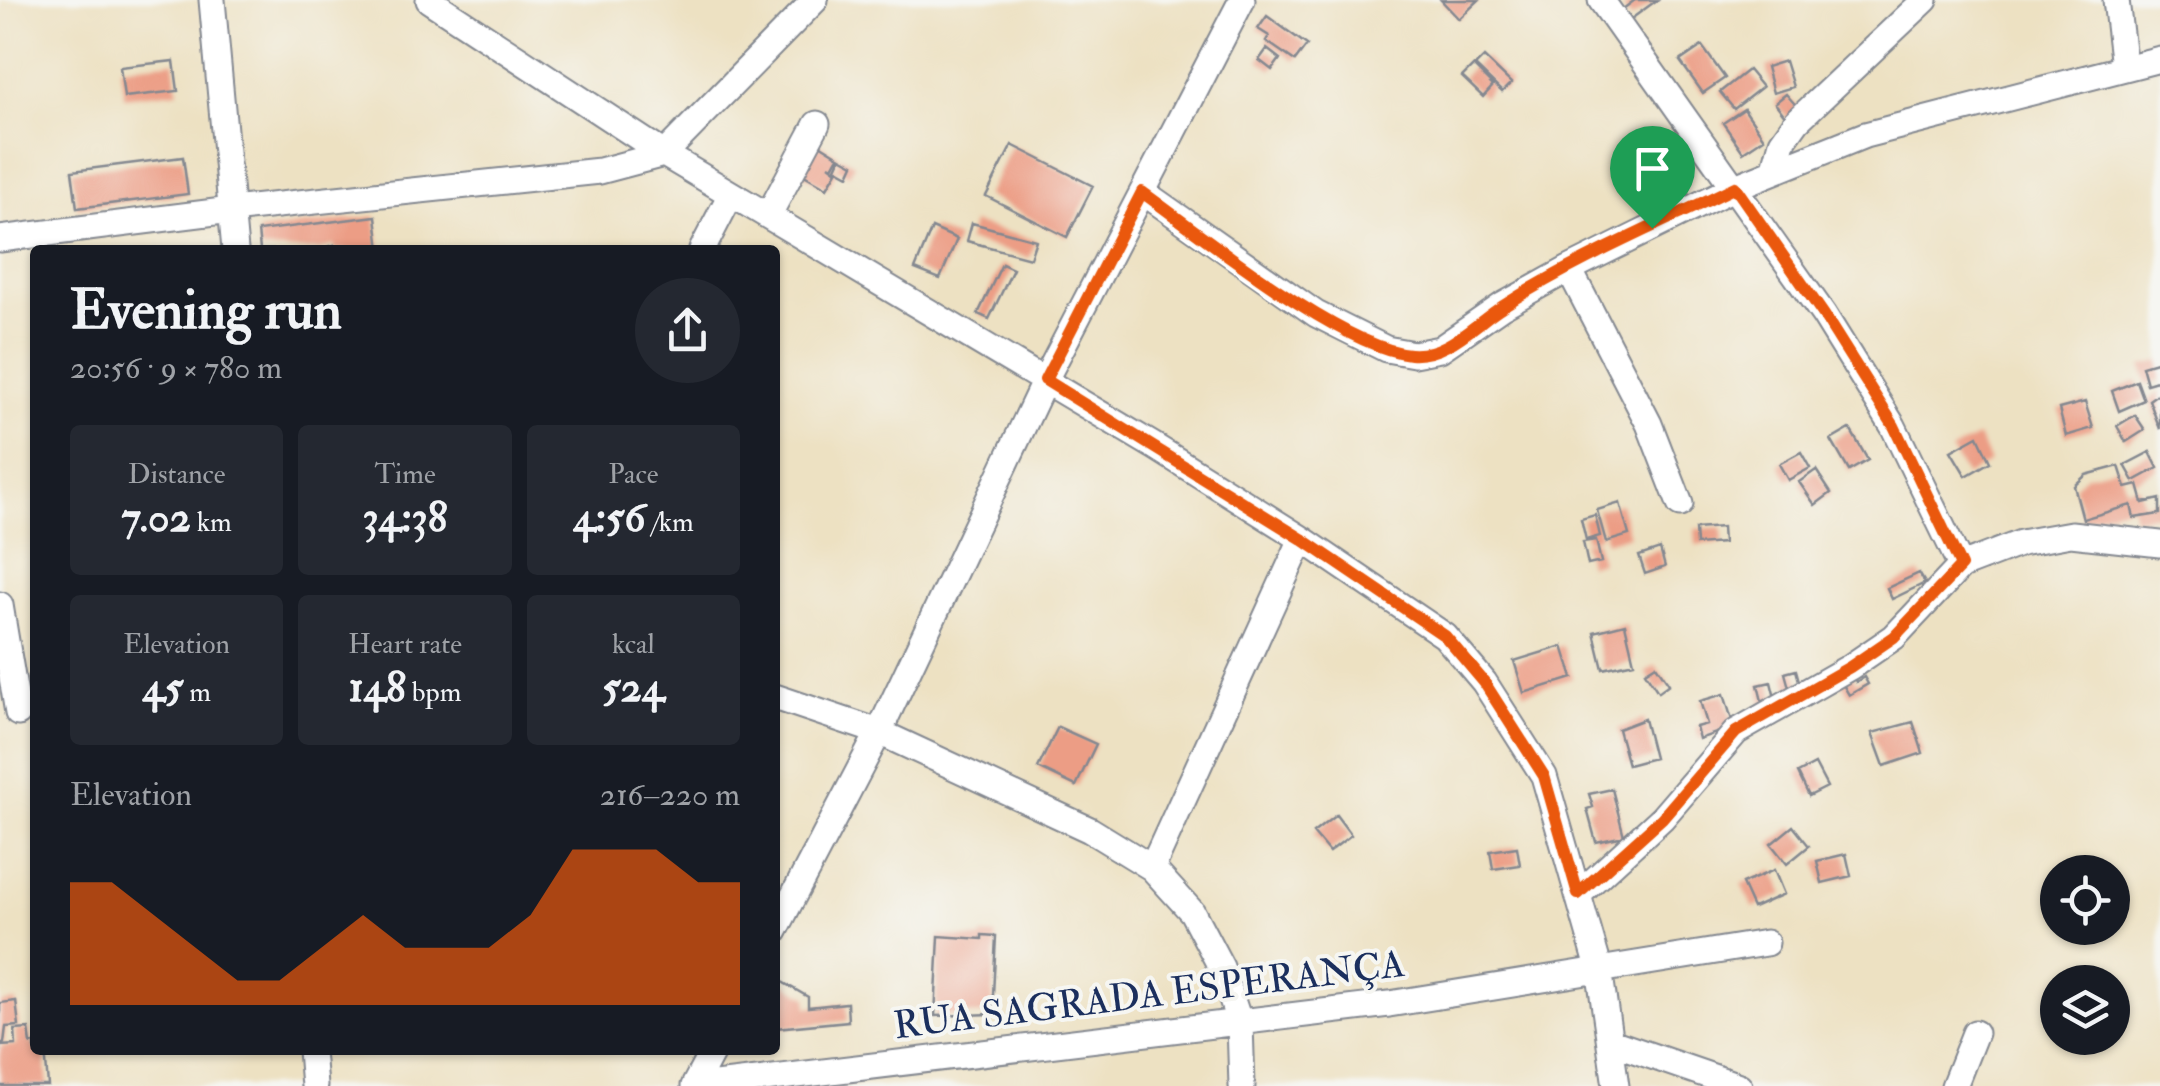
<!DOCTYPE html>
<html lang="en">
<head>
<meta charset="utf-8">
<style>
	:root { --surface:#171b24; --page:#242831; --text:#f1f3f6; --muted:#9ea1a6; --accent:#ea580c }
	body { margin:0; font-family:"IM FELL Double Pica",serif; background:var(--page); color:var(--text); height:100vh; display:flex; flex-direction:column; font-size:38px; white-space:nowrap }
	* { box-sizing:border-box; margin:0 }
	p { font-size:32px; color:var(--muted) }
	.icon { flex:none; width:55px; height:55px; fill:none; stroke:currentColor; stroke-width:2; stroke-linecap:round; stroke-linejoin:round }
	.map { position:relative; flex:1; overflow:hidden }
	.drawer { position:absolute; left:30px; top:245px; width:750px; height:810px; display:flex; flex-direction:column; background:var(--surface); border-radius:10px; box-shadow:0 2px 8px #0004 }
	.drawer>* { flex:none }
	.buttons { position:absolute; left:2040px; top:855px; display:grid; gap:20px }
	.buttons a { display:grid; place-items:center; width:90px; height:90px; border-radius:50%; background:var(--surface); box-shadow:0 2px 8px #0004; font-size:50px }
	.pin { position:absolute; display:grid; place-items:center; width:85px; height:85px; color:#fff; margin:-102px -42px; border-radius:50% 50% 50% 0; rotate:-45deg; box-shadow:0 0 10px #0007 }
	.pin .icon { rotate:45deg }
	.round { display:grid; place-items:center; flex:none; width:105px; height:105px; border-radius:52px; background:var(--page) }
	.summary { display:flex; align-items:center; justify-content:space-between; height:170px; padding:0 40px }
	h1 { font-size:55px; font-weight:800; line-height:75px }
	.figures { display:grid; grid-template-columns:repeat(3,1fr); gap:15px; height:170px; padding:10px 40px }
	.figures div { display:grid; align-content:center; border-radius:10px; background:var(--page); text-align:center }
	.figures b { font-size:42px; font-weight:800 }
	.figures small { font-size:28px; font-weight:400 }
	.figures p { font-size:28px }
	.chart { height:280px; padding:20px 40px }
	.chart p { display:flex; justify-content:space-between }
	.chart svg { width:100%; height:180px; margin-top:10px; fill:var(--accent); opacity:.7 }
	.map>svg:first-child { display:block }
	.building { fill:#ec9d85 }
	.lines { fill:none; stroke-linecap:round; stroke-linejoin:round }
	.minor-casing { stroke:#848890; stroke-width:29 }
	.minor { stroke:#fff; stroke-width:25 }
	.route-casing { stroke:#fff; stroke-width:20 }
	.route { stroke:#ea580c; stroke-width:12 }
	.labels { text-anchor:middle; stroke-width:8; stroke-linejoin:round; paint-order:stroke }
	.street-label { font-size:38px; fill:#1b2f5e; stroke:#f6f6f2 }
</style>
</head>
<body>
<div class="map">
<svg width="2160" height="1086" viewBox="0 0 2160 1086">
	<rect width="100%" height="100%" fill="#f6f6f2"/>
	<filter id="ink" filterUnits="userSpaceOnUse"><feTurbulence type="fractalNoise" baseFrequency=".01" numOctaves="2"/><feDisplacementMap in="SourceGraphic" scale="20" xChannelSelector="R" yChannelSelector="G"/><feConvolveMatrix kernelMatrix="1 2 1 2 8 2 1 2 1" color-interpolation-filters="sRGB"/></filter>
	<filter id="wash" filterUnits="userSpaceOnUse"><feTurbulence type="fractalNoise" baseFrequency=".0048" numOctaves="4" result="noise"/><feDisplacementMap in="SourceGraphic" scale="40" xChannelSelector="R" yChannelSelector="G"/><feGaussianBlur stdDeviation="2.25" result="paint"/><feColorMatrix in="noise" values="0 0 0 0 0 0 0 0 0 0 0 0 0 0 0 0 0 1.4 0 .05"/><feComposite in="paint" operator="in"/></filter>
	<g filter="url(#wash)">
		<rect width="100%" height="100%" fill="#ede1c2"/>
		<g id="blocks">
			<path class="building" d="M1441,0H1479L1459,19Z
				M1635,0H1657L1631,19L1623,9Z
				M1267,16L1307,45L1295,61L1266,41L1269,36L1258,29Z
				M1702,46L1725,78L1703,93L1680,61Z
				M1267,49L1280,59L1272,70L1259,60Z
				M1484,57L1511,83L1502,92L1475,66Z
				M174,61L178,91L124,97L120,67Z
				M1785,61L1793,87L1773,93L1766,67Z
				M1473,66L1493,86L1483,97L1462,77Z
				M1748,70L1762,87L1734,109L1720,92Z
				M1786,94L1801,111L1789,121L1775,103Z
				M1744,109L1764,138L1743,152L1723,123Z
				M818,143L839,156L833,167L829,165L837,171L827,188L799,172Z
				M1012,145L1093,186L1067,237L986,196Z
				M183,157L188,194L77,208L72,171Z
				M841,157L854,164L849,175L836,168Z
				M376,216L380,250H335L334,245L319,250H260L258,231Z
				M972,223L1036,240L1030,258L967,241Z
				M932,228L957,239L940,279L915,269Z
				M1002,264L1013,269L989,319L978,314Z
				M2160,361V380L2147,384L2142,366Z
				M2137,381L2144,400L2119,411L2112,391Z
				M2160,392V429L2149,400Z
				M2085,402L2093,428L2066,436L2059,409Z
				M2135,415L2145,430L2126,442L2117,426Z
				M1850,429L1868,460L1849,471L1831,440Z
				M1978,436L1990,462L1966,476L1951,451Z
				M1801,452L1810,468L1788,480L1779,464Z
				M2150,452L2158,468L2134,481L2125,465Z
				M2119,466L2126,488L2138,485L2143,503L2160,499V514L2134,518L2131,505L2083,519L2074,486L2086,475Z
				M1816,470L1831,493L1815,505L1799,482Z
				M1620,503L1629,535L1606,542L1597,510Z
				M1595,515L1600,536L1586,540L1581,519Z
				M1722,527L1723,543L1696,545L1695,529Z
				M1596,540L1601,562L1588,565L1583,542Z
				M1660,549L1665,567L1645,574L1639,556Z
				M1919,573L1925,583L1892,599L1887,588Z
				M1625,624L1634,662L1603,669L1594,632Z
				M1563,646L1573,678L1524,693L1514,661Z
				M1656,665L1669,684L1658,692L1645,672Z
				M1849,669L1856,682L1864,677L1868,684L1849,695L1838,676Z
				M1796,670L1801,688L1790,691L1785,673Z
				M1771,682L1776,702L1763,705L1758,685Z
				M1724,694L1734,727L1699,739L1696,727L1707,724L1700,701Z
				M1644,719L1654,758L1628,765L1618,729Z
				M1913,722L1923,753L1884,766L1872,733Z
				M1058,727L1096,744L1076,786L1038,768Z
				M1815,764L1827,787L1809,796L1798,773Z
				M1612,789L1624,836L1596,842L1587,809L1593,807L1589,794Z
				M1336,815L1351,835L1329,852L1313,833Z
				M1793,826L1809,846L1787,864L1771,844Z
				M1517,847L1520,865L1493,869L1490,851Z
				M1846,854L1851,876L1822,883L1817,861Z
				M1774,870L1784,894L1753,908L1742,884Z
				M982,935L996,936L992,1014L935,1016L939,936L982,939Z
				M777,979L808,997V1007L847,1003L848,1021L775,1028Z
				M16,1001L19,1026L6,1027L4,1043H0V1003Z
				M29,1029L31,1044L35,1043V1050H45L48,1086H0V1046L16,1045L15,1030Z"/>
		</g>
	</g>
	<g filter="url(#ink)">
		<use href="#blocks" fill-opacity="0" stroke="#848890" stroke-width="2.5"/>
		<g class="lines">
			<g class="minor-casing">
				<path id="minor" d="M212,0L235,250
					M429,0L664,154L1154,446L1302,539L1445,636L1484,682L1544,776L1599,968L1616,1086
					M1601,0L1824,315L1893,426L1961,566
					M2116,0L2124,67
					M1774,171L1782,142L1797,121L1925,0
					M1143,192L1316,314L1386,349L1414,354L1440,349L1502,306L1569,269L1735,187L1865,135L2160,59
					M768,216L817,124
					M0,239L231,210L600,171L664,154L815,0
					M702,250L731,194
					M1569,269L1649,424L1680,504
					M0,605L18,713
					M775,697L879,732L1090,830L1152,868L1192,912L1221,967L1240,1024L1242,1086
					M1152,868L1302,539
					M1578,895L1662,818L1736,732L1850,667L1894,637L1961,566L2021,543L2071,534L2160,544
					M775,931L879,732L1045,380L1242,0
					M1611,1042L1739,1086
					M311,1050L314,1086
					M694,1086L713,1050
					M707,1086L1389,1004L1766,943
					M1954,1086L1975,1033"/>
			</g>
			<use href="#minor" class="minor"/>
		</g>
	</g>
	<g class="lines" filter="url(#ink)">
		<g class="route-casing">
			<path id="route" d="M1735,187L1824,315L1894,426L1961,566L1894,637L1850,667L1736,732L1662,818L1578,894L1544,776L1484,682L1445,636L1302,539L1045,380L1142,192C1202,235 1342,348 1410,354C1447,357 1474,324 1503,306C1576,259 1658,225 1735,187Z"/>
		</g>
		<use href="#route" class="route"/>
	</g>
	<g class="labels">
		<g class="street-label">
			<text transform="translate(1149 994) rotate(-7)" y="13">RUA SAGRADA ESPERANÇA</text>
		</g>
	</g>
</svg>
<div class="buttons">
<a><svg class="icon" aria-label="locate" viewBox="0 0 24 24"><circle cx="12" cy="12" r="6"/><path d="M12 2v4M12 18v4M2 12h4M18 12h4"/></svg></a>
<a><svg class="icon" aria-label="layers" viewBox="0 0 24 24"><path d="M12 4l9 5-9 5-9-5zM3 14l9 5 9-5"/></svg></a>
</div>
<div class="pin" style="left:1652px;top:228px;background:#1e9e55"><svg class="icon" aria-label="arrive" viewBox="0 0 24 24"><path d="M6 21V4h12l-3 4 3 4H6"/></svg></div>
<section class="drawer">
<div class="summary"><div><h1>Evening run</h1><p>20:56 · 9 × 780 m</p></div><a class="round"><svg class="icon" aria-label="share" viewBox="0 0 24 24"><path d="M12 15V3M7 8l5-5 5 5M5 13v7h14v-7"/></svg></a></div>
<div class="figures">
<div><p>Distance</p><b>7.02<small> km</small></b></div>
<div><p>Time</p><b>34:38</b></div>
<div><p>Pace</p><b>4:56<small> /km</small></b></div>
</div>
<div class="figures">
<div><p>Elevation</p><b>45<small> m</small></b></div>
<div><p>Heart rate</p><b>148<small> bpm</small></b></div>
<div><p>kcal</p><b>524</b></div>
</div>
<div class="chart"><p><span>Elevation</span>216–220 m</p>
<svg viewBox="0 0 160 44" preserveAspectRatio="none"><path d="M0 44V14L10 14L20 22L30 30L40 38L50 38L60 30L70 22L80 30L90 30L100 30L110 22L120 6L130 6L140 6L150 14L160 14V44z"/></svg>
</div>
</section>
</div>
</body>
</html>
